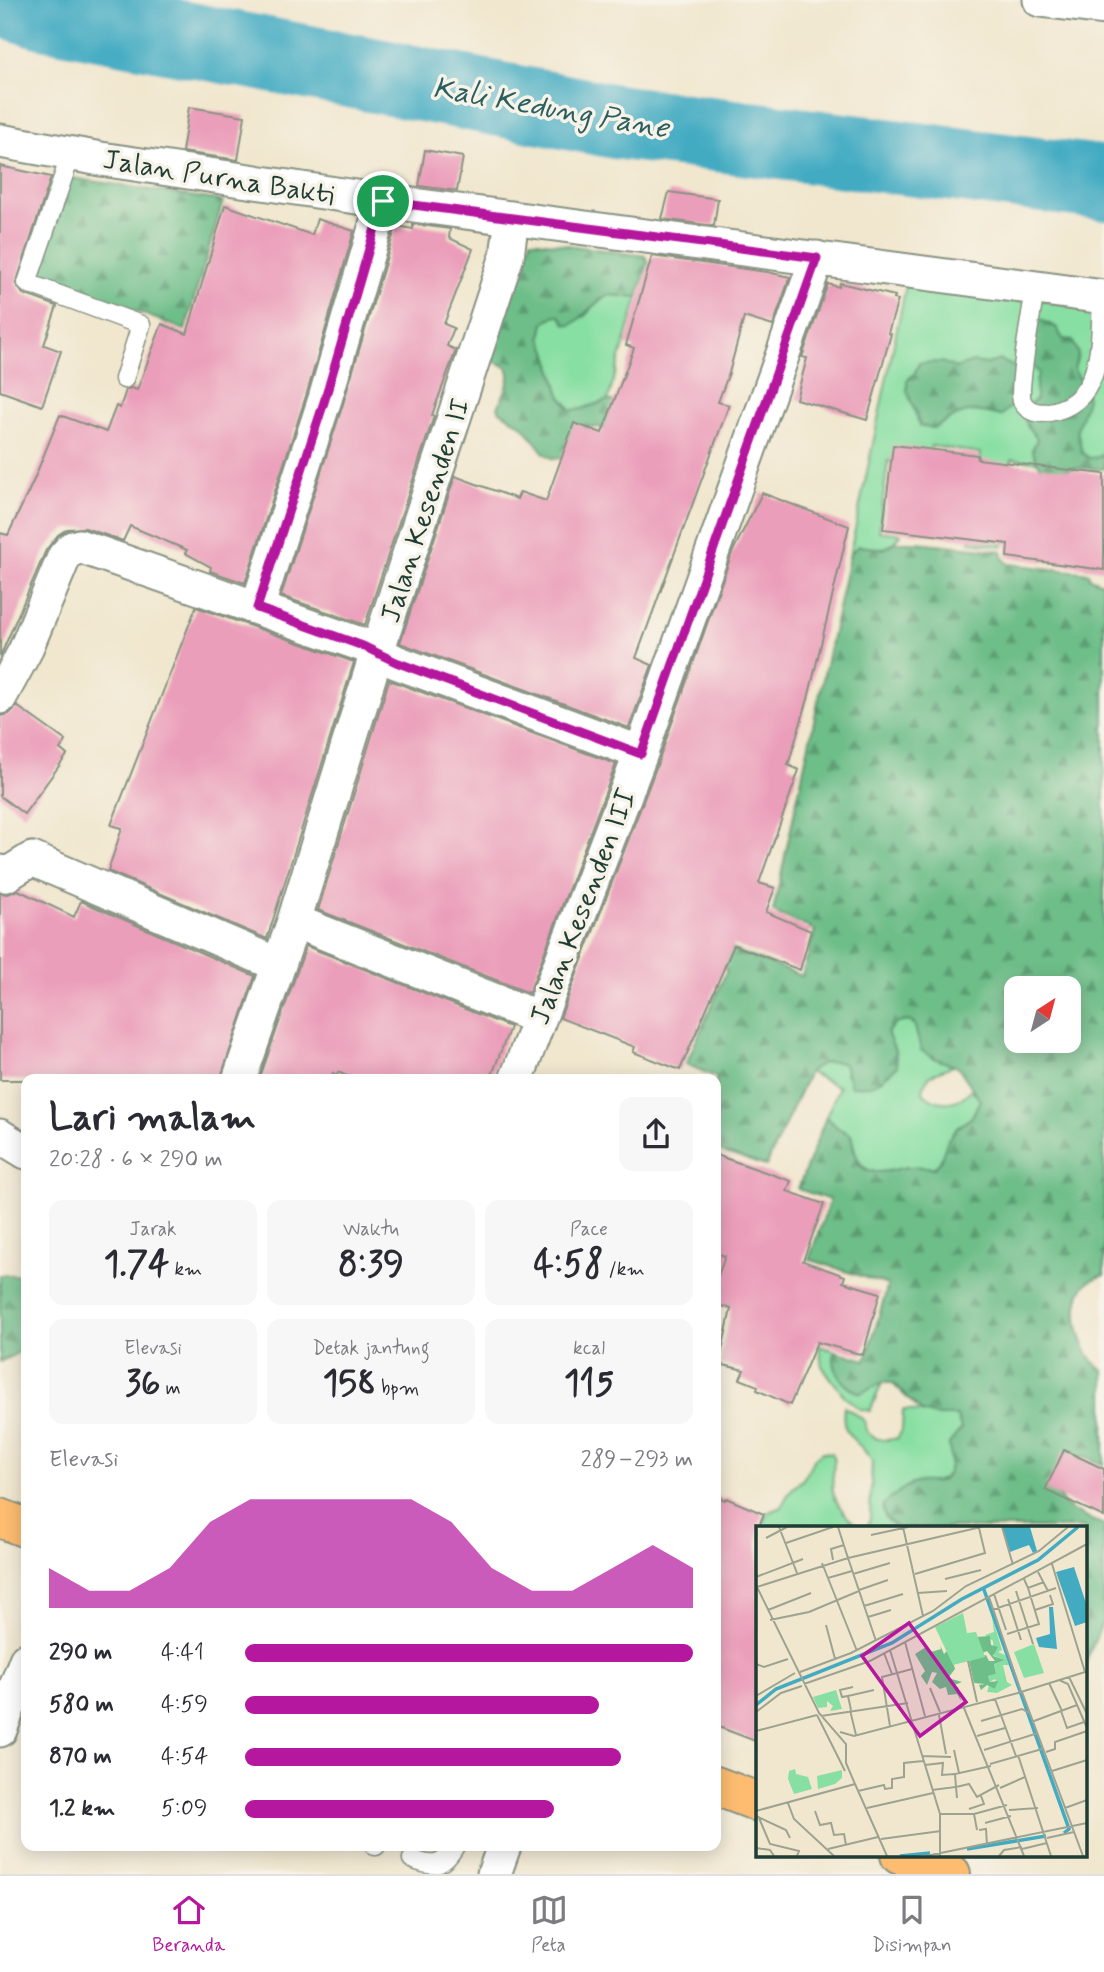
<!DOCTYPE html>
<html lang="id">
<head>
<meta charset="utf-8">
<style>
	:root { --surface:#fff; --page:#f7f7f7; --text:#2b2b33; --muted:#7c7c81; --line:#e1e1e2; --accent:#b5179e }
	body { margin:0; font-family:Mynerve,sans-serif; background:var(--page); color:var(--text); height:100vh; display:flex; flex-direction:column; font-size:26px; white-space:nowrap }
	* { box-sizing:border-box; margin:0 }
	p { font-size:23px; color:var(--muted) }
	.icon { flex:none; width:38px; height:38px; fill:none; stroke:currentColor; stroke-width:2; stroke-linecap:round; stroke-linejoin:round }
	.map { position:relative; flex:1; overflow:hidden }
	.panel { position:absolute; left:21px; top:1074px; width:700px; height:777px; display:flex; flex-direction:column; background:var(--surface); border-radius:14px; box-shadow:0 4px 18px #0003 }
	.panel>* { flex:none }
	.needle { width:46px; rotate:36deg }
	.fabs { position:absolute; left:1004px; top:976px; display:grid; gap:14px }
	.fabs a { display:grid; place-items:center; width:77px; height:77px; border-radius:14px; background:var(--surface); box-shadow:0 4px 18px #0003; font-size:35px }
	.pin { position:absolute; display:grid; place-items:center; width:60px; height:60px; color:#fff; margin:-30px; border:4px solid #fff; border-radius:50%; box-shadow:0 2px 7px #0007 }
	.round { display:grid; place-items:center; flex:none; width:74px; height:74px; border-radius:14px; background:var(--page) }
	.head { display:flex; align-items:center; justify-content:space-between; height:119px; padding:0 28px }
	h1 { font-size:38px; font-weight:800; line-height:52px }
	.stats { display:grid; grid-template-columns:repeat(3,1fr); gap:10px; height:119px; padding:7px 28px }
	.stats div { display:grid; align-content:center; border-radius:14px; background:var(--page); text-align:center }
	.stats b { font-size:35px; font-weight:800 }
	.stats small { font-size:19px; font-weight:400 }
	.stats p { font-size:19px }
	.chart { height:196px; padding:14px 28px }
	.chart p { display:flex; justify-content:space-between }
	.chart svg { width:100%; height:126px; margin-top:7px; fill:var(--accent); opacity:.7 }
	ul { padding:0 28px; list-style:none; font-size:23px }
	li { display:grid; grid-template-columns:112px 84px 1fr; align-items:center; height:52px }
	li i { height:18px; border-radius:9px; background:var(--accent) }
	.tab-bar { display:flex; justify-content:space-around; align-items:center; height:98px; border-top:2px solid var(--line); background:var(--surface); font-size:19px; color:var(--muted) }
	.tab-bar a { display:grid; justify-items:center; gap:4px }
	.tab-bar .on { color:var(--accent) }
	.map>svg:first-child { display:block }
	.grass { fill:#88dfa3; stroke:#548e6c; stroke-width:2 }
	.forest { fill:url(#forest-firs); stroke:#467e5e; stroke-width:2; fill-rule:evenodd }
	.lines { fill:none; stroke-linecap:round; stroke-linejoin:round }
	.river { stroke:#42abc2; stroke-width:75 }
	.building { fill:#eb9eba }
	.service-casing { stroke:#889282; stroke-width:21 }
	.minor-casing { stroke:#889282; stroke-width:37 }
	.trunk-casing { stroke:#889282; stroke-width:42 }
	.service { stroke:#fff; stroke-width:18 }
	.minor { stroke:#fff; stroke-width:33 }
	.trunk { stroke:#fdbc6f; stroke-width:38 }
	.route-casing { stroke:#fff; stroke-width:14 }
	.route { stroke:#b5179e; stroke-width:9 }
	.labels { text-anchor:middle; stroke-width:7; stroke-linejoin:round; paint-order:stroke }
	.street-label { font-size:28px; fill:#1f3d34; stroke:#f7f3e8 }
	.water-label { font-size:30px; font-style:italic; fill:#2a5e5f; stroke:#f7f3e8 }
	.inset-river { fill:none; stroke:#42abc2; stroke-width:3.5 }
	.inset-road { fill:none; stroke:#9da391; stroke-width:2 }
	.view { fill:#b5179e; fill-opacity:0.15; stroke:#b5179e; stroke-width:3.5 }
	.inset-edge { fill:none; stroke:#1f3d34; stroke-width:3.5 }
</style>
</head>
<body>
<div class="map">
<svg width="1104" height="1874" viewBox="0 0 1104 1874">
	<defs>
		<pattern id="forest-firs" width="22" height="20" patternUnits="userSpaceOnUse" patternTransform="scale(1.75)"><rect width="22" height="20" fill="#6ebe89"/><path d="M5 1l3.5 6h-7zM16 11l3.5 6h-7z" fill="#5a9c71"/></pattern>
	</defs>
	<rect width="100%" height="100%" fill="#f7f3e8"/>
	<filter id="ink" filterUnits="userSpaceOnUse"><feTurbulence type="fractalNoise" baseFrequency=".0143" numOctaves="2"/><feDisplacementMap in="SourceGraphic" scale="14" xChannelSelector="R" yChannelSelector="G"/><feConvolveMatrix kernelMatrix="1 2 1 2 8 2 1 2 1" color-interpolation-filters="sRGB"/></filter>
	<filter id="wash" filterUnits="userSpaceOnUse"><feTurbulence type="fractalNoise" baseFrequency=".00686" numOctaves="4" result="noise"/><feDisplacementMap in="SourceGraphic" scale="28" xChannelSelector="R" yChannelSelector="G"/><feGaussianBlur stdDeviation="1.57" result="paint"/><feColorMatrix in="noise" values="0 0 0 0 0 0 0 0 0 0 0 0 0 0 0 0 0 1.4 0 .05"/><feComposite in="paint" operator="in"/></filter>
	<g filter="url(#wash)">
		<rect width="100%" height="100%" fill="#f1e7cf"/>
		<path class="grass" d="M907,281L1104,309V468L1012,459L1003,546L970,542L981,453L931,446L928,466L888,461L879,531L901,534C891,552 877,548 859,546L850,553Z
			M608,295L638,297L608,400L582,409L572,410L560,395L547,351L541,337L544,323L555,315L584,317L603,297Z
			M910,1021L916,1027C919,1054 932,1057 955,1065C940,1071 924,1073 923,1092C937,1107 960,1105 971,1089L980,1100L972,1117L957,1128L938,1166C929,1169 920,1166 910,1167C903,1167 896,1171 889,1172C860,1176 856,1158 851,1135L838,1128L826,1117L839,1087L809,1072C822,1062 828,1059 844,1063L846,1074L897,1066L895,1051L887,1033L896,1023Z
			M819,1346L835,1351L834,1354L861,1393L882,1383L870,1411L860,1409L845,1397L822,1366Z
			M844,1407C850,1411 859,1415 863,1420C868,1426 863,1425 867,1431C874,1442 887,1441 898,1438L902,1430L903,1410C922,1411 938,1416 958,1416L961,1429L949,1444C954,1470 950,1484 921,1482L886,1518L898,1527H867L870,1519L872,1461C857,1437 840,1438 844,1407Z
			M822,1452L832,1453C837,1467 830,1479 833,1492C836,1505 849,1520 859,1527H762L769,1512L781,1507L790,1491L803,1479L815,1458Z"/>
		<path class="forest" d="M66,177L223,201L185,330L35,273Z
			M531,240L645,256L648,262L638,297L608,295C594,301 585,317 571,325L566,324L560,316L555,315L544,323L541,337L547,351L560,395L568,407L572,410L582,409L608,400L631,406L615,433L598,427H584L566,459L552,458L544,453L523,426L500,411L498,407C502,398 515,376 506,367C503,364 494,362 490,360Z
			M1041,320L1056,327L1063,339L1072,340C1082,361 1077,352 1074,370L1084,386L1087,399L1077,430L1082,453L1090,458L1099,457L1104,451V469L1070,468L1055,475L1041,468L1032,450L1037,439L1028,427L1022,412L1036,399V382L1039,373L1030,363L1038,323Z
			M1000,360L1025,372L1024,394L1001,416C969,407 961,412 934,428L920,426L907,390V380L914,374L919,363L942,362L955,368L973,362L987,364Z
			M896,542H916L1002,551L1003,558L1008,564L1089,573L1090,578L1104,584V1275C1098,1277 1089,1280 1085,1285C1067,1308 1081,1357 1104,1371V1465L1084,1456L1065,1460C1063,1466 1058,1475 1057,1482C1055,1510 1084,1516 1104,1525V1619L1085,1664V1528H898C890,1522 881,1516 883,1505C893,1496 906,1484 920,1482C926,1481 931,1483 937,1482C954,1477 951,1457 949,1444L961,1429L957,1416H936L922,1412L892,1383H882L861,1393C842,1388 831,1369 835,1351L866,1360L888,1285L809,1259L830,1200L798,1189L826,1117L838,1128L851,1135C853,1145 855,1159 862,1167C873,1178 898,1167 911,1167C919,1166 927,1167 934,1168L940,1162L948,1139L957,1128L972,1117L980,1100L959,1068L932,1057L921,1050L914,1023C904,1018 892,1024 887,1033L895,1051L897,1066C880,1082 875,1088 851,1086L844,1064C828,1059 822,1062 809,1072L766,1166L716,1150V1077L686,1064L727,970L695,955L702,938L802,976L815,930L773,912L850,553L859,546L884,549ZM1017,989H1069V1041H1017Z
			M0,1275H20L26,1278V1349L0,1362Z"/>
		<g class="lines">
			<path class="river" d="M3,0L45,12L618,122L1104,183"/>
		</g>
		<g id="blocks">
			<path class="building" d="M189,107L245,116L238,160L182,152Z
				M425,150L463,157L457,191L419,186Z
				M0,166L51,177L16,284L23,294L57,306L44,345L61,351L42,406L0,391Z
				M669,192L718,199L714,226L662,219Z
				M225,205L312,235L317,219L354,231L307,393L245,583L210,571L211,567L185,553L187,550L130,526L123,541L85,528L67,529L58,535L46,550L0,657V533L8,535L33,482L60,415L106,432L116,406L120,408L126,390L131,388L137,390L162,324L187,334Z
				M413,224L450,229L449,238L473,249L444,324L454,328L447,346L456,350L432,415L434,416L365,625L281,596L343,404L396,226L413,229Z
				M652,256L767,272L790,277L773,326L744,317L729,373L718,402L729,405L636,658L652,665L629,728L400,643L455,476L517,499L520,492L546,501L574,423L602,433L634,348L626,345Z
				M840,283L895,296L894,299L898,300L888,333L891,334L867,420L796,399L807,358L802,357L828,284L839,287Z
				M893,445L978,455L977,459L1104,474V570L1007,557L1008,544L883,529Z
				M762,493L849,526L808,699L788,765L799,770L759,883L775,888L766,912L811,931L800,970L734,945L680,1070L633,1052L635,1047L560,1018L659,760L732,553Z
				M196,607L354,662L267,939L108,871L122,828L111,825Z
				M389,680L616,764L529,993L318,910Z
				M17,706L66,741L60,749L67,755L24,814L0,796V716L9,714Z
				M18,890L74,917L81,901L255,976L220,1080H0V893L8,894Z
				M306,946L510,1027L490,1080H355L338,1072L337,1075L333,1073L331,1080H259Z
				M716,1155L791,1181L787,1191L824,1204L803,1261L845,1276L843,1282L880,1293L863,1355L817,1342L790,1405L757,1390L758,1386L740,1379L744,1370L719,1364L731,1309L716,1304V1281L725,1256L716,1253Z
				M1064,1450L1104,1469V1517L1045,1490Z
				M716,1496L725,1500L726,1498L764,1514L758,1528V1742L716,1726Z"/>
		</g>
	</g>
	<g filter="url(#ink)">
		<use href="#blocks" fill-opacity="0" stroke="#889282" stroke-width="2"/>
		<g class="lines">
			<g class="service-casing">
				<path id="service" d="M71,154L27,283L141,325L124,379
					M1035,288C1033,306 1017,388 1022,401C1027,412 1039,414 1049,412C1104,403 1100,341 1102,297
					M375,1846H376
					M412,1859C433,1868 443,1867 455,1846"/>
			</g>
			<g class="minor-casing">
				<path id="minor" d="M1040,0L1104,8
					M0,141L101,159L383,201L1104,297
					M257,608L325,399L383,201
					M0,697L25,651L64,557L72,548L79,546L363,645L396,662L641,753
					M0,872L6,875L32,859L279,965
					M294,921L539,1018
					M239,1080L294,921L377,652L507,256L512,218
					M516,1080L641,753L817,258
					M0,1136L26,1152
					M0,1730L26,1660
					M494,1874L504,1846"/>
			</g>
			<g class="trunk-casing">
				<path id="trunk" d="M0,1518L26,1528
					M716,1786L758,1802
					M900,1855L951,1874"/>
			</g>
			<use href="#service" class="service"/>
			<use href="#minor" class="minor"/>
			<use href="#trunk" class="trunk"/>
		</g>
	</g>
	<g class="lines" filter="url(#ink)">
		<g class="route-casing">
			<path id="route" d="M383,201L817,258L641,754L396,662L363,646L257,608L325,399Z"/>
		</g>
		<use href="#route" class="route"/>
	</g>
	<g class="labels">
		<g class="street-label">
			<text transform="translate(219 176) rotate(9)" y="10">Jalan Purna Bakti</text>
			<text transform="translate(424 510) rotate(-72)" y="10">Jalan Kesenden II</text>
			<text transform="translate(582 906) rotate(-69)" y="10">Jalan Kesenden III</text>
		</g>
		<g class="water-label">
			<text transform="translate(551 107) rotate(10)" y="10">Kali Kedung Pane</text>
		</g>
	</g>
	<g transform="translate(756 1526)">
		<rect width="331" height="331" fill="#f1e7cf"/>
		<path d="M236,91L246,124L242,126L249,129L253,139H247L251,156L256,159L241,167L231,166L233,159L239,163L241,157L239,153L234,156L232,150L240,148L238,138L249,134L238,130L237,115L229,109L238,106ZM278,118L288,147L268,152L258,126ZM80,164L86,183L74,185L77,180L71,175V181L62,182L57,171ZM39,243L40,248L52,251L56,263L38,268L32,253L33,245Z" fill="#88dfa3"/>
		<path d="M234,110L235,119L242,121L237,130L249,134L238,138L240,148L232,150L234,156L242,155L239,163L231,159L225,164L223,159L229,158L218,157L213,135L230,129L233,135H239L231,125L220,130V111ZM184,119L188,128L191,125L195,130L199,143L192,152L206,156L196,160L202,161L205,175L201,168L192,169L190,161L184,163L176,156L181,147L176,146L171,159L165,150L169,145L159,128L170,121L175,126L185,123Z" fill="#6ebe89"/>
		<path d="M207,87L211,107L220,106L229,131L197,139L179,101Z" fill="#88dfa3"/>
		<path d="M86,244V252L79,258L62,263L61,250Z" fill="#88dfa3"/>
		<path d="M246,1H274L281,25L277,27L273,19L254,26ZM318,41L331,80V96L319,100L300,46ZM293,81H297L301,123L283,121L280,112L294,108Z" fill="#42abc2"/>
		<path class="inset-river" d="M227,61L313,303L308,307M0,179L20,163L136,117L206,73L282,34L322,1M211,323L290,310M144,330L174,327"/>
		<path class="inset-road" d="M23,1L41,47M82,1L92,32L225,1M147,1L167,90M246,1L257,39M115,9L152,1M10,12L31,1M30,17L77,1M77,34L75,23L88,19M66,37L101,125M282,46L292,65M97,48L134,37M159,48L229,27L223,2M0,51L47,33M72,52L96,45M189,53L225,44M268,53L272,62L288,56M0,59L63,187L90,218V237L99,258L0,285M1,61L92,32L120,115M103,64L132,54M260,65L277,118M162,67L191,65M238,68L250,104M233,71L265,166L329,146L296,38M252,73L265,114M108,80L147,68M12,84L55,67M236,84L300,62M279,84L297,78L294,69M112,91L135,84M14,94L53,86L103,65M70,99L79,133M251,108L283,98L272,62M149,116L169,190M134,124L184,288V330M128,127L136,148M212,135L221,176M0,138L8,141L32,133M44,146L95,127L177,85L210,60L283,25L312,1M313,151L331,188M303,154L312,158L331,202M293,157L306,185M48,158L114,135L331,18M174,162L184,186M0,170L39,147M92,170L118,164M239,173L260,230M208,182L268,330M94,184L100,209M95,184L92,170L86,171L84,164L97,161M305,185L311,202L328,196M0,186L25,167L46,160M61,189L89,245M183,189L190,228M65,190L152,177M225,195L266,183L273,187M278,195L321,179M134,200L126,151L156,143M0,205L61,189M84,206L98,210L266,166L327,330M221,210L249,202M198,224L203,247M228,224L282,207M290,226L299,223V216L331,205M262,229L295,330M166,230L195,231M234,238L286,223M169,239L187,237L186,249L199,248M296,245L331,234M148,252V237L167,235M99,258L131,330M244,262L269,251M176,264L200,261L199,248L235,240M102,265L128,259L129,263L136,262V253L148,251M201,272L200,261L213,258L221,271L243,259M32,277L38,293L78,330M111,282L177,267M309,282L331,274M213,283L228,278L225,270M253,284L282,282M59,285L64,299L75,297L78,309L88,308L90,319M184,288H218M0,290L30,304L34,312M3,292L14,318L43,325L41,330M229,297L255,290M221,304L218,288L251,279M223,304L230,303L231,319M291,312L318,306M125,313L185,305M0,322L14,324L18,330M72,323L122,311M266,323L291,317M170,330L331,297M243,330L248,324L266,321"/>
		<path class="view" d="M153,97L210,176L164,210L106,130Z"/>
		<rect width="331" height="331" class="inset-edge"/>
	</g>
</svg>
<div class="fabs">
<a><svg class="needle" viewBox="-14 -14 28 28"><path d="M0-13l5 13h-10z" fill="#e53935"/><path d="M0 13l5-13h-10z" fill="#7c7c81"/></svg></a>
</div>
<div class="pin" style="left:383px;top:201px;background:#1e9e55"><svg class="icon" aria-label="arrive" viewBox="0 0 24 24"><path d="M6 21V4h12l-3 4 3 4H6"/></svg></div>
<section class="panel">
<div class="head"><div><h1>Lari malam</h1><p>20:28 · 6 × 290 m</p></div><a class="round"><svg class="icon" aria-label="share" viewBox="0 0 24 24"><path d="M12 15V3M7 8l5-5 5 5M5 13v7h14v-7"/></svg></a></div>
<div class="stats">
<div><p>Jarak</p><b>1.74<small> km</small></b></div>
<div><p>Waktu</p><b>8:39</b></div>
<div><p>Pace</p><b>4:58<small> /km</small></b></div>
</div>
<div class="stats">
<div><p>Elevasi</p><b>36<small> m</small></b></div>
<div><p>Detak jantung</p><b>158<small> bpm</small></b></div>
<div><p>kcal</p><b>115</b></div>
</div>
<div class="chart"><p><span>Elevasi</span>289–293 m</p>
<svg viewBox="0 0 160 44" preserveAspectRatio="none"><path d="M0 44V30L10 38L20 38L30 30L40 14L50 6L60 6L70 6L80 6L90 6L100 14L110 30L120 38L130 38L140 30L150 22L160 30V44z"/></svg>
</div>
<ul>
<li><b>290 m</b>4:41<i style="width:100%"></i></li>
<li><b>580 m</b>4:59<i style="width:79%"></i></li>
<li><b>870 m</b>4:54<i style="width:84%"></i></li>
<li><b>1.2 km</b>5:09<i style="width:69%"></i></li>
</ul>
</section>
</div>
<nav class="tab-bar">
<a class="on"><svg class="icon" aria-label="home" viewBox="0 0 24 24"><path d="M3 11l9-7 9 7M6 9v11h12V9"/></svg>Beranda</a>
<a><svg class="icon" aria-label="map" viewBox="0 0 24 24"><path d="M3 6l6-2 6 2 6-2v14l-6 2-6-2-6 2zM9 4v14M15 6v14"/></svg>Peta</a>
<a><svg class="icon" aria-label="saved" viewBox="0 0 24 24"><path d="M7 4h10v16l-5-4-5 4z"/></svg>Disimpan</a>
</nav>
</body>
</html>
